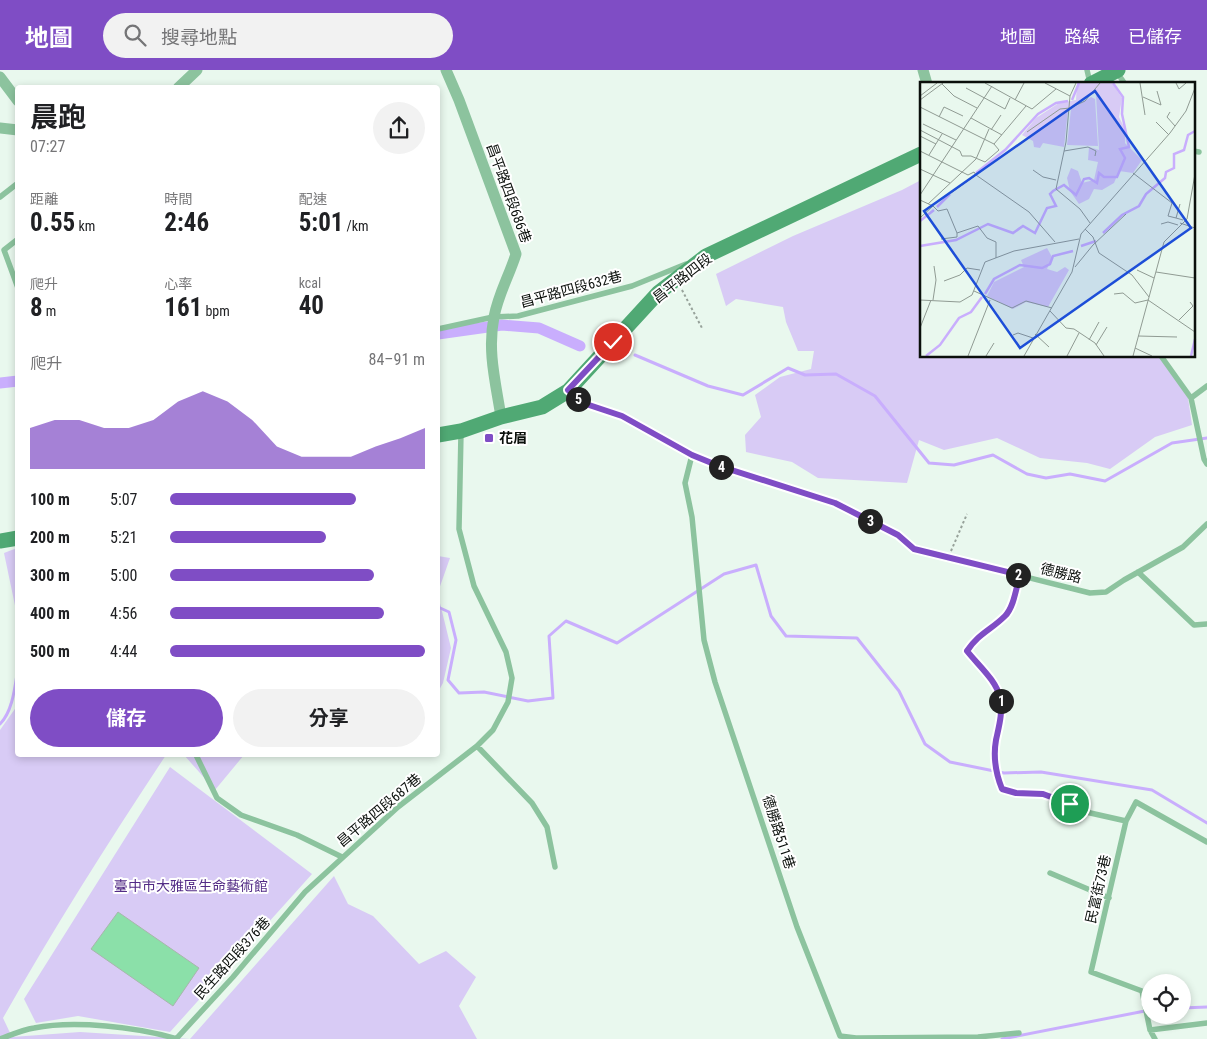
<!DOCTYPE html>
<html lang="zh-TW">
<head>
<meta charset="utf-8">
<style>
	:root { --surface:#fff; --page:#f2f2f2; --text:#202124; --muted:#757577; --accent:#7f4dc5 }
	body { margin:0; font-family:"Roboto Condensed","Noto Sans TC",sans-serif; background:var(--page); color:var(--text); height:100vh; display:flex; flex-direction:column; font-size:19px; white-space:nowrap }
	* { box-sizing:border-box; margin:0 }
	p { font-size:16px; color:var(--muted) }
	.icon { flex:none; width:28px; height:28px; fill:none; stroke:currentColor; stroke-width:2; stroke-linecap:round; stroke-linejoin:round }
	.map { position:relative; flex:1; overflow:hidden }
	.details { position:absolute; left:15px; top:15px; width:425px; height:672px; display:flex; flex-direction:column; background:var(--surface); border-radius:5px; box-shadow:0 2px 8px #0003 }
	.details>* { flex:none }
	.fabs { position:absolute; left:1141px; top:904px; display:grid; gap:10px }
	.fabs a { display:grid; place-items:center; width:50px; height:50px; border-radius:50%; background:var(--surface); box-shadow:0 2px 8px #0003; font-size:25px }
	.pin { position:absolute; display:grid; place-items:center; width:42px; height:42px; color:#fff; margin:-21px; border:2px solid #fff; border-radius:50%; box-shadow:0 1px 5px #0007 }
	.km { position:absolute; width:25px; height:25px; margin:-12px; border-radius:50%; background:#222; color:#fff; font-size:14px; line-height:25px; text-align:center }
	.round { display:grid; place-items:center; flex:none; width:52px; height:52px; border-radius:26px; background:var(--page) }
	.summary { display:flex; align-items:center; justify-content:space-between; height:85px; padding:0 15px }
	h1 { font-size:28px; font-weight:700; line-height:38px }
	.figures { display:grid; grid-template-columns:repeat(3,1fr); gap:8px; height:85px; padding:5px 15px }
	.figures div { display:grid; align-content:center }
	.figures b { font-size:25px; font-weight:700 }
	.figures small { font-size:14px; font-weight:400 }
	.figures p { font-size:14px }
	.chart { height:140px; padding:10px 15px }
	.chart p { display:flex; justify-content:space-between }
	.chart svg { width:100%; height:90px; margin-top:5px; fill:var(--accent); opacity:.7 }
	.action { display:flex; gap:10px; margin-top:auto; padding:10px 15px }
	.action a { flex:1; height:58px; border-radius:30px; background:var(--accent); color:#fff; font-size:20px; font-weight:700; line-height:58px; text-align:center }
	.action a+a { background:var(--page); color:var(--text) }
	ul { padding:0 15px; list-style:none; font-size:16px }
	li { display:grid; grid-template-columns:80px 60px 1fr; align-items:center; height:38px }
	li i { height:12px; border-radius:6px; background:var(--accent) }
	header { display:flex; align-items:center; gap:30px; box-sizing:border-box; height:70px; padding:0 25px; background:var(--accent); color:#fff }
	header strong { font-size:24px }
	nav { display:flex; gap:28px; margin-inline-start:auto; font-size:18px }
	.search { width:350px; height:45px; background:var(--page); display:flex; align-items:center; gap:12px; box-sizing:border-box; padding:0 18px; border-radius:28px; color:var(--muted); font-size:19px }
	.map>svg:first-child { display:block }
	.green { fill:#d8cbf5 }
	.lines { fill:none; stroke-linecap:round; stroke-linejoin:round }
	.stream { stroke:#c9aefd; stroke-width:3 }
	.canal { stroke:#c9aefd; stroke-width:11 }
	.building { fill:#8be0a9; stroke:#a8b6ac }
	.path { stroke:#97a29a; stroke-width:2; stroke-dasharray:2.5 2.5; stroke-linecap:butt }
	.lane { stroke:#8cc39e; stroke-width:5.5 }
	.street { stroke:#8cc39e; stroke-width:11 }
	.secondary { stroke:#50a974; stroke-width:15 }
	.route-casing { stroke:#fff; stroke-width:10 }
	.route { stroke:#7f4dc5; stroke-width:6 }
	.poi-dot { fill:#7f4dc5; stroke:#fff; stroke-width:2 }
	.labels { text-anchor:middle; stroke-width:4; stroke-linejoin:round; paint-order:stroke }
	.street-label { font-size:14px; fill:#0a0f0b; stroke:#fff }
	.poi-label { font-size:14px; font-weight:bold; fill:#0a0f0b; stroke:#fff; text-anchor:start }
	.park-label { font-size:14px; fill:#532c86; stroke:#fff }
	.inset-river { fill:none; stroke:#c9aefd; stroke-width:2.5 }
	.inset-road { fill:none; stroke:#909b93; stroke-width:1 }
	.view { fill:#1d4ed8; fill-opacity:0.15; stroke:#1d4ed8; stroke-width:2.5 }
	.inset-edge { fill:none; stroke:#0a0f0b; stroke-width:2.5 }
</style>
</head>
<body>
<header>
<strong>地圖</strong>
<div class="search"><svg class="icon" aria-label="search" viewBox="0 0 24 24"><circle cx="10" cy="10" r="6"/><path d="M15 15l6 6"/></svg>搜尋地點</div>
<nav><a>地圖</a><a>路線</a><a>已儲存</a></nav>
</header>
<div class="map">
<svg width="1207" height="969" viewBox="0 0 1207 969">
	<rect width="100%" height="100%" fill="#e9f8ee"/>
	<path class="green" d="M921,110V286H1160L1188,328L1192,355L1155,367L1110,399L1087,393L1040,388L997,368L944,380L919,370L907,413L818,408L792,392L746,382L745,365L761,347L755,325L780,307L811,299L814,281H798L786,252L783,237L736,229L726,236L716,204L793,166L902,120Z
		M17,478H18L17,545L4,483Z
		M438,486L450,488L438,522Z
		M438,525L451,578L443,613L438,622Z
		M17,636L18,685H166C109,771 54,858 3,948L12,967L80,962L190,969L334,806L348,834L373,846L419,894L446,881L476,907L459,936L477,969H0V660Z
		M184,685H244L215,720Z
		M170,697L312,804L170,962L78,946L36,953L24,929Z"/>
	<g class="lines">
		<path class="stream" d="M635,285L708,316L743,325L788,298L805,305L836,304L875,326L929,393L954,395L993,385L1027,404L1046,408L1070,404L1105,411L1172,373L1207,368
			M438,537L449,542L456,570L448,610L459,623L484,622L528,631L553,628L549,566L566,551L617,573L724,504L756,495L771,546L786,566L857,568L899,621L925,674L950,692L1004,703L1041,702L1152,720L1207,753
			M0,654C13,641 15,616 18,598
			M1182,938L1207,937
			M1002,969L1150,940"/>
		<path class="canal" d="M438,264L502,255L539,258L580,276
			M0,313L18,311"/>
	</g>
	<path class="building" d="M118,842L199,898L173,936L91,879Z"/>
	<g class="lines">
		<path class="path" d="M682,220L702,258
			M951,481L967,444"/>
		<path class="lane" d="M1087,0L1090,13
			M1116,1L1125,14
			M1193,81L1199,82
			M0,127L18,113
			M18,169L4,180L18,218
			M438,259L493,247L518,246L632,216L686,194
			M1161,286L1191,328L1204,389L1207,394
			M569,321L583,333L622,346L692,385L719,396L835,433L898,465L914,479L1090,523L1106,522L1124,510L1183,477L1207,454
			M1191,328L1207,316
			M692,385L685,413L692,447L704,570L715,612L797,857L840,966L856,968L978,967L1019,963
			M1138,502L1194,555L1207,554
			M1020,505C1016,518 1014,537 1005,546C991,560 978,564 967,581C978,595 997,611 1000,628C1003,643 999,656 996,670C993,687 996,704 1002,719L1016,723L1043,724L1070,734L1077,740L1126,751
			M477,676L532,733L547,757L555,797
			M196,685L217,728L241,745L297,765L342,787
			M1050,803L1109,828
			M1150,960L1142,921L1091,902L1126,751L1136,732L1207,772
			M0,969C11,965 22,960 34,958C74,950 138,957 177,969
			M176,969L233,907L305,822L398,737L477,676L493,660L508,632L512,608L506,582L474,516L459,459L461,363
			M1155,969L1150,960L1207,953"/>
		<path class="street" d="M446,0L459,30L516,184C509,206 498,225 494,247C487,281 496,314 501,347
			M923,0L927,14
			M0,7L18,31
			M178,18L197,0
			M0,58L18,60"/>
		<path class="secondary" d="M1091,14L1118,0
			M438,365L461,361L501,347L542,337L568,321L658,223L706,186L921,84
			M0,471L18,468"/>
	</g>
	<g class="lines">
		<g class="route-casing">
			<path id="route" d="M613,272L568,320L583,333L622,346L692,385L719,396L835,433L898,465L914,479L1020,505C1016,518 1014,537 1005,546C991,560 978,564 967,581C978,595 997,611 1000,628C1003,643 999,656 996,670C993,687 996,704 1002,719L1016,723L1043,724L1070,734"/>
		</g>
		<use href="#route" class="route"/>
	</g>
	<rect class="poi-dot" x="484" y="363" width="10" height="10" rx="2.5"/>
	<g class="labels">
		<g class="street-label">
			<text transform="translate(509 123) rotate(70)" y="5">昌平路四段686巷</text>
			<text transform="translate(682 208) rotate(-38)" y="5">昌平路四段</text>
			<text transform="translate(571 219) rotate(-15)" y="5">昌平路四段632巷</text>
			<text transform="translate(1061 503) rotate(14)" y="5">德勝路</text>
			<text transform="translate(379 740) rotate(-40)" y="5">昌平路四段687巷</text>
			<text transform="translate(779 762) rotate(72)" y="5">德勝路511巷</text>
			<text transform="translate(1098 819) rotate(-77)" y="5">民富街73巷</text>
			<text transform="translate(232 888) rotate(-48)" y="5">民生路四段376巷</text>
		</g>
		<g class="poi-label">
			<text x="499" y="373">花眉</text>
		</g>
		<g class="park-label">
			<text x="191" y="821">臺中市大雅區生命藝術館</text>
		</g>
	</g>
	<g transform="translate(920 12)">
		<rect width="275" height="275" fill="#e9f8ee"/>
		<path d="M157,1H192L202,16L199,35L205,47V61L222,78L213,91L199,89L194,101L182,108L174,107L169,117L159,122L150,109L147,96L151,86L158,89L162,101L174,98L178,80L168,78L169,65L179,68L176,12L173,10L148,28L144,65L123,61L120,66L114,65L113,59L102,53L116,36L139,21L156,18ZM171,15L175,17L178,64L147,63L151,27ZM127,166L132,175L127,187L137,190L145,185L149,188L128,225L106,220L93,227L67,214L74,200L104,185L101,178Z" fill="#d8cbf5"/>
		<path class="inset-river" d="M152,18L159,1M56,91L85,68L118,32L136,21L148,19M17,125L30,112M0,139L14,128M183,151L202,133L219,124L226,112L245,96L246,90L254,86V72L264,68L268,53L275,49M0,164L36,158L68,142L93,151L103,144L115,151L127,126L136,124L130,112L133,109L144,103L156,113L164,97L169,96L177,101L179,91L184,95H197L205,76L200,67L209,65L202,32L203,15L193,1M161,164L176,159M65,212L74,197L100,183L122,186L130,182L133,174L153,169M6,274L20,263L39,236L51,230L62,215M271,274L275,257"/>
		<path class="inset-road" d="M65,1L112,27L136,7M125,1L150,14M156,1L150,14L146,60L136,107L160,127L170,141M220,1L225,33M256,1L259,7L266,1M22,2L34,14L57,26M46,6L85,27L90,16M0,14L17,1M223,15L241,23L237,9M0,18L23,1M95,18L104,1M0,25L74,62L79,68L65,80L51,74H42L40,69L0,48M250,30L247,35L255,44M19,35L24,25L43,34M51,36L82,53M236,40L249,53M3,42L36,58M71,48L81,33M107,50L140,27L150,26L165,19L180,1M0,54L16,62M74,62L106,24M0,69L48,93L54,90L56,93M144,69L168,65L176,69L175,74M9,73L22,52M0,87L30,101M113,88L123,95L136,98M213,91L252,121L248,134L256,136M31,111L56,93L109,130L135,160M0,113L72,4M0,118L13,124L0,136M8,122L56,77L69,47M260,122L256,136L263,138M13,124L18,129L27,127L37,151V155L21,157M260,141L275,146M241,142L248,140L258,143M165,147L173,155L179,171L212,193L229,215M37,151L58,144L67,156L76,160V176M155,185L173,163L206,132M217,188L234,196M236,190L275,196M24,199L40,193L47,186L60,188M54,209L92,226L106,219L132,226M194,212L203,211L215,221L228,218L275,250M0,218L40,220L52,213L65,180L94,169L159,157M13,218L16,198L14,184M130,229L146,246L154,247L175,261L184,274M259,238L273,224L270,220M0,246L11,218M115,252L129,265M93,253L98,251L113,256M218,254L257,255M169,258L179,240M176,263L187,245M215,266L232,274M48,274L70,218M66,274L74,261M104,274L152,190L161,152L250,51L266,29L275,6M147,274L159,251M213,274L244,160L267,137L275,92"/>
		<path class="view" d="M175,9L271,146L100,266L4,129Z"/>
		<rect width="275" height="275" class="inset-edge"/>
	</g>
</svg>
<div class="fabs">
<a><svg class="icon" aria-label="locate" viewBox="0 0 24 24"><circle cx="12" cy="12" r="6"/><path d="M12 2v4M12 18v4M2 12h4M18 12h4"/></svg></a>
</div>
<div class="pin" style="left:1070px;top:734px;background:#1e9e55"><svg class="icon" aria-label="arrive" viewBox="0 0 24 24"><path d="M6 21V4h12l-3 4 3 4H6"/></svg></div>
<div class="pin" style="left:613px;top:272px;background:#d93025"><svg class="icon" aria-label="check" viewBox="0 0 24 24"><path d="M5 12l5 5 9-10"/></svg></div>
<b class="km" style="left:1001px;top:631px">1</b>
<b class="km" style="left:1018px;top:505px">2</b>
<b class="km" style="left:870px;top:451px">3</b>
<b class="km" style="left:721px;top:397px">4</b>
<b class="km" style="left:578px;top:329px">5</b>
<section class="details">
<div class="summary"><div><h1>晨跑</h1><p>07:27</p></div><a class="round"><svg class="icon" aria-label="share" viewBox="0 0 24 24"><path d="M12 15V3M7 8l5-5 5 5M5 13v7h14v-7"/></svg></a></div>
<div class="figures">
<div><p>距離</p><b>0.55<small> km</small></b></div>
<div><p>時間</p><b>2:46</b></div>
<div><p>配速</p><b>5:01<small> /km</small></b></div>
</div>
<div class="figures">
<div><p>爬升</p><b>8<small> m</small></b></div>
<div><p>心率</p><b>161<small> bpm</small></b></div>
<div><p>kcal</p><b>40</b></div>
</div>
<div class="chart"><p><span>爬升</span>84–91 m</p>
<svg viewBox="0 0 160 44" preserveAspectRatio="none"><path d="M0 44V24L10 20L20 20L30 24L40 24L50 20L60 11L70 6L80 11L90 20L100 33L110 38L120 38L130 38L140 33L150 29L160 24V44z"/></svg>
</div>
<ul>
<li><b>100 m</b>5:07<i style="width:73%"></i></li>
<li><b>200 m</b>5:21<i style="width:61%"></i></li>
<li><b>300 m</b>5:00<i style="width:80%"></i></li>
<li><b>400 m</b>4:56<i style="width:84%"></i></li>
<li><b>500 m</b>4:44<i style="width:100%"></i></li>
</ul>
<div class="action"><a>儲存</a><a>分享</a></div>
</section>
</div>
</body>
</html>
